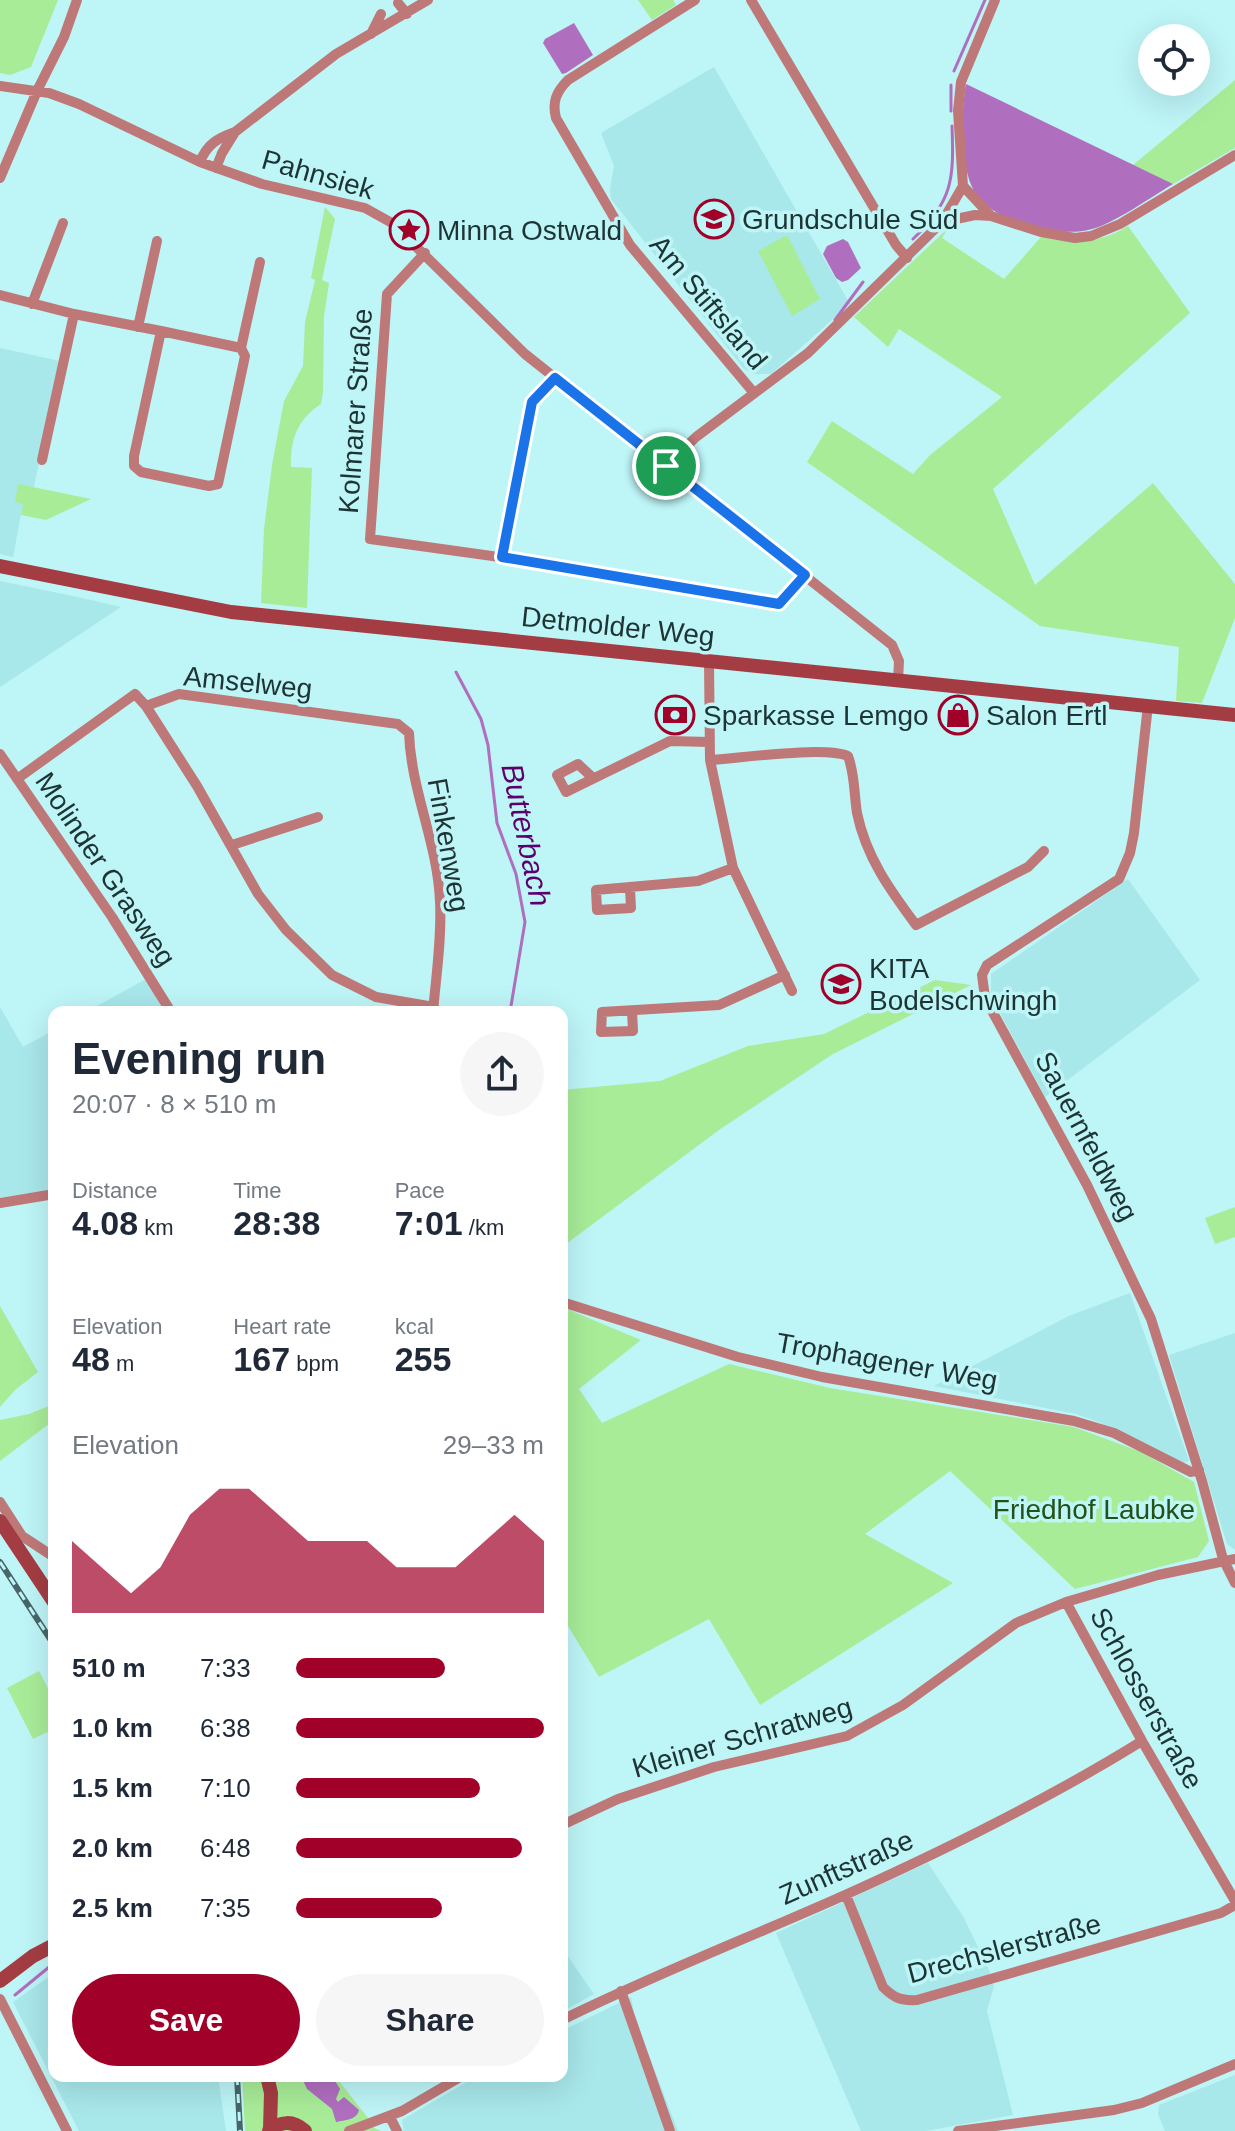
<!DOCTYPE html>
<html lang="en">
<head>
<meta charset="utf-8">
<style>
	:root { --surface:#fff; --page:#f6f6f7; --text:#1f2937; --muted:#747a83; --accent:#a10128 }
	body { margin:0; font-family:Arial,sans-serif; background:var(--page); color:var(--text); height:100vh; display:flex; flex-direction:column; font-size:30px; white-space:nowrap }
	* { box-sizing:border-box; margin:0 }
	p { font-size:26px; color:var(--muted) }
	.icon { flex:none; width:44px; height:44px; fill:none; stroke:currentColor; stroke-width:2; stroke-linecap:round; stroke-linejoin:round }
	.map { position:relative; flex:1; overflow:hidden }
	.panel { position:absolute; left:48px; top:1006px; width:520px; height:1076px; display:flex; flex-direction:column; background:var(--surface); border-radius:16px; box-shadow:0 8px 32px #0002 }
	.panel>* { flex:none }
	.controls { position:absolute; left:1138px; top:24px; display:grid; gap:16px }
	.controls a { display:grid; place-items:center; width:72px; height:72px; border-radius:50%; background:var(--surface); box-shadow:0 8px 32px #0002; font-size:40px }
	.pin { position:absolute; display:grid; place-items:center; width:68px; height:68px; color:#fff; margin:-34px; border:4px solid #fff; border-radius:50%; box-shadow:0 2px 8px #0007 }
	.round { display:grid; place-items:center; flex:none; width:84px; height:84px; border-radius:42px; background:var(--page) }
	.headline { display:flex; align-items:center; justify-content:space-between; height:136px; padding:0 24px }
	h1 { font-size:44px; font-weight:700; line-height:60px }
	.stats { display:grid; grid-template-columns:repeat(3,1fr); gap:12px; height:136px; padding:8px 24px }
	.stats div { display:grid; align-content:center }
	.stats b { font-size:34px; font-weight:700 }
	.stats small { font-size:22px; font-weight:400 }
	.stats p { font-size:22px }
	.chart { height:224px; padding:16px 24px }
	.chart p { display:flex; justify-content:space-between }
	.chart svg { width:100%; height:144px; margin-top:8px; fill:var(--accent); opacity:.7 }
	.action { display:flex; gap:16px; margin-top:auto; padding:16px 24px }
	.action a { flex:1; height:92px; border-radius:48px; background:var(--accent); color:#fff; font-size:32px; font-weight:700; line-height:92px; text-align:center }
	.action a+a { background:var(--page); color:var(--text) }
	ul { padding:0 24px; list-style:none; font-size:26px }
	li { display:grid; grid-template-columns:128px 96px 1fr; align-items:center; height:60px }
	li i { height:20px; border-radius:10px; background:var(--accent) }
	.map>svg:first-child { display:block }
	.built { fill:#a8e7ea }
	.green { fill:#a8ec98 }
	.water { fill:#b06ebf }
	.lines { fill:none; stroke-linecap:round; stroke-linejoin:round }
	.stream { stroke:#b06ebf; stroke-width:3 }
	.street { stroke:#bf7878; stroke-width:10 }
	.secondary { stroke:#a33d43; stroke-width:14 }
	.rail-casing { stroke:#486668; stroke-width:6 }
	.rail { stroke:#bef5f7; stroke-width:3; stroke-dasharray:9; stroke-linecap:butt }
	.route-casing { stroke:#fff; stroke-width:16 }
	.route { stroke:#1a73e8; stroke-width:10 }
	.labels { text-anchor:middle; stroke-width:7; stroke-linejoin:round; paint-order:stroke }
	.street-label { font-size:28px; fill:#1d3334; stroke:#bef5f7 }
	.poi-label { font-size:28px; fill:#1d3334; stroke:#bef5f7; text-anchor:start }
	.park-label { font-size:28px; fill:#235117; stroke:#bef5f7 }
	.water-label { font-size:30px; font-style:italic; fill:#5c006e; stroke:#bef5f7 }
</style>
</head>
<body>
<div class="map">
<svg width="1235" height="2131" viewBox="0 0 1235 2131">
	<rect width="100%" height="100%" fill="#bef5f7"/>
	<path class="built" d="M714,67L850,304L771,374H756L744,369L611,199L610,189L614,166L601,133Z
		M0,348L60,361L34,487L18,485L23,504L13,557L0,554Z
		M0,581L82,598L121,607L0,687Z
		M1128,879L1200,980L1045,1097L991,996V974Z
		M146,979L164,1012H86Z
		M0,1007L23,1047L54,1030V1189L0,1198Z
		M1130,1293L1189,1461L1180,1464L1101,1423L1076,1414L934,1386L1069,1316Z
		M1235,1333V1550L1227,1544L1169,1355Z
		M928,1863L964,1918L989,1970L994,1986L987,2011L1013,2115L926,2131H861L776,1933Z
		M562,1948L594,1994L562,2012Z
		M54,1973V2076H218L226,2131H79L13,2002Z
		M631,1997L635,2019L678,2131H404L402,2120L477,2076H562V2031Z
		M1235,2075V2131H1165L1158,2114L1159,2105Z"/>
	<path class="green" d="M0,0H58L31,67L10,75L0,73Z
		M638,0H673L676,5L652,20Z
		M1235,80V148L1173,184L1133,165Z
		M325,207L335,219L322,280L329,283L324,316L323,392L321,404C298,419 290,439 291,467L312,468L307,608L261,603L264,529L272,465L284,401L303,366L305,322L315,280L311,278Z
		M1128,226L1190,313L993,489L1035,585L1153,483L1235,584V618L1202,703L1176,701L1179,647L1040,626L807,462L832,421L913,474L930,455L1002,397L899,329L888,347L854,317L948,228L942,238L1004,279L1041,237C1071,243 1101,244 1128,226Z
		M787,235L820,299L792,316L758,251Z
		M18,484L91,499L46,520L21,515L23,504L15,502Z
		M935,980L971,985L833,1054L719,1130L562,1247V1293V1090L660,1081L748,1046L824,1034Z
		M1235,1207V1237L1215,1244L1205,1218Z
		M0,1306L38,1372L15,1390L0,1407Z
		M562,1307L641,1340L579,1389L602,1423L729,1364L830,1388L1074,1427L1141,1452L1194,1482L1209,1541L1198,1557L1075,1589L950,1471L865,1534L953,1583L760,1705L709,1619L599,1677L562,1616Z
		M54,1404V1420L0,1461V1420L29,1414Z
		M39,1671L54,1700V1746L47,1732L33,1739L7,1688Z
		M242,2076H343L339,2081L368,2118L374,2128L381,2131H245Z"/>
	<path class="water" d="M574,23L593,55L566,73L562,74L543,43L545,39Z
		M966,84L1173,184C1151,197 1115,223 1092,229C1059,239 987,222 972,187C960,161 961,111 966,84Z
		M843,239L848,242L861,268L848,280L842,282L836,278L823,254L827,246Z
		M301,2076H332L340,2089L336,2099L338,2102L344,2097L359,2110C357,2120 345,2120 336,2122L332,2109L307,2089Z"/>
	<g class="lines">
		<path class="stream" d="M954,71L985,0
			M951,85V111
			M913,239C953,201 954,179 952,126
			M835,320L863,282
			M456,672L481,719L488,745L497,823L516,874L525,922L510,1012
			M15,1995L54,1963"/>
		<path class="street" d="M695,0L568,80C556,92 552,102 556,118L630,245L754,393
			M751,0L896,245L907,258
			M398,3L407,14
			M371,34L381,14
			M0,86L49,93L79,104L200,162L262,184L365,208L392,223L525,354L892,645L899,661L898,680
			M200,162C207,144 218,138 235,132L336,54L428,0
			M216,168L222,153L235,132
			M0,178L37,91L64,37L77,0
			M963,186L991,216L1041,232L1075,238L1091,236L1120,224L1235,155
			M942,222L975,215L991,216
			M425,253L387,294L370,539L579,568L779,604L805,575
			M0,295L74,314L161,331L134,456V466L141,472L209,486L218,484L245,356L241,348L161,331
			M32,304L63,223
			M138,327L157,241
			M241,348L260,262
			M42,460L74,314
			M666,466L696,437L808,353L942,222L963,186L958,111L961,82L995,0
			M502,557L532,402L555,378
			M709,661L710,760L733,868L792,991
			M1148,705L1134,833L1130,853L1119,879L987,965L982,975L985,998L1087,1185L1151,1319L1202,1481L1223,1559L1235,1583
			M146,706L179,694L398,724L409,733C411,791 438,844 440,902C442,938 436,976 433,1012
			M0,754L112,917L171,1012
			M710,760C741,758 824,746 848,756C855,775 854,794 857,813C866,857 890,890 916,925L1028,867L1044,851
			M593,778L578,764L557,775L566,792L670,741L709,742
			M17,779L135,694L146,706L197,786L258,894L286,930L332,975L376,997L434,1007
			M232,845L318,817
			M630,889L631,908L597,910L596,890L698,881L733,868
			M632,1011L633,1031L601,1032L602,1012L719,1005L785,975
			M0,1203L54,1194
			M562,1302L738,1357L822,1377L1074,1421L1114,1433L1191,1472L1199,1470
			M0,1502L22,1536L54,1557
			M1066,1602L1142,1741L1235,1901
			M562,1825L618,1799L714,1767L847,1736L903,1705L1016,1623L1066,1602L1158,1575L1235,1559
			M846,1895L883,1987C894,1998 901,2001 917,2000L1221,1913L1235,1905
			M621,1991L670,2131
			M0,1999L67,2131
			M562,2020C655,1974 751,1937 845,1895C947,1849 1047,1800 1142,1741
			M390,2117L397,2131
			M349,2131L402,2111L462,2076
			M958,2131L1114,2110L1142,2103L1235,2064"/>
		<path class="secondary" d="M0,566L231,612L1235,715
			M0,1521L54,1602
			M0,1981L33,1956L54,1945
			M267,2076L271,2093L270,2129
			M269,2131C280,2121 293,2120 305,2131"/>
		<g class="rail-casing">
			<path id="rail" d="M0,1562L54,1645
				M237,2076L240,2131"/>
		</g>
		<use href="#rail" class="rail"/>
	</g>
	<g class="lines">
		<g class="route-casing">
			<path id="route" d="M555,378L805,575L779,604L502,557L532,402Z"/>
		</g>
		<use href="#route" class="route"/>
	</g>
	<defs>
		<g id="school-ring" transform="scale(2)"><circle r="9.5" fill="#bef5f7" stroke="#a10128" stroke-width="1.5"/><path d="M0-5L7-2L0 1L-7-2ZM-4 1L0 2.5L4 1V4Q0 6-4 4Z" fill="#a10128"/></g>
		<g id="sight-ring" transform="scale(2)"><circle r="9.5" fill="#bef5f7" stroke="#a10128" stroke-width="1.5"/><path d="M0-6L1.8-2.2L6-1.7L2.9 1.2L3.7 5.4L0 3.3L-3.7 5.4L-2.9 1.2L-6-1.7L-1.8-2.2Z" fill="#a10128"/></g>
		<g id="bank-ring" transform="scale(2)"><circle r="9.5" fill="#bef5f7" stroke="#a10128" stroke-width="1.5"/><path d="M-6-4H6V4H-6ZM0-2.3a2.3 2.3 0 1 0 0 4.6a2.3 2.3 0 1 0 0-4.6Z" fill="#a10128"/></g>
		<g id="shop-ring" transform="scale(2)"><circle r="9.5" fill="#bef5f7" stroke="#a10128" stroke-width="1.5"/><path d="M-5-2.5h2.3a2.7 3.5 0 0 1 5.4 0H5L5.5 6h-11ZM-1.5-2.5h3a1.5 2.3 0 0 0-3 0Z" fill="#a10128"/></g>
	</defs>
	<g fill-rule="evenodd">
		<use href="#school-ring" x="714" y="219"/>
		<use href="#sight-ring" x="409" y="230"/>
		<use href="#bank-ring" x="675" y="715"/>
		<use href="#shop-ring" x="958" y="715"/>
		<use href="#school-ring" x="841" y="984"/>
	</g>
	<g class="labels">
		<g class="street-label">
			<text transform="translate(318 174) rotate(16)" y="10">Pahnsiek</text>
			<text transform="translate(709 302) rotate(50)" y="10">Am Stiftsland</text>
			<text transform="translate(355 411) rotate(-86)" y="10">Kolmarer Straße</text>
			<text transform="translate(618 626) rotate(6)" y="10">Detmolder Weg</text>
			<text transform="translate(248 682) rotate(6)" y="10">Amselweg</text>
			<text transform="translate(449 845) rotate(80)" y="10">Finkenweg</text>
			<text transform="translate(106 869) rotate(56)" y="10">Molinder Grasweg</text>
			<text transform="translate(1087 1136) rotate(62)" y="10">Sauernfeldweg</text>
			<text transform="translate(887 1361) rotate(10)" y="10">Trophagener Weg</text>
			<text transform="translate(1147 1698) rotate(61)" y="10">Schlosserstraße</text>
			<text transform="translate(742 1737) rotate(-16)" y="10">Kleiner Schratweg</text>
			<text transform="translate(846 1867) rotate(-24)" y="10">Zunftstraße</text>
			<text transform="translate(1004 1948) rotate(-15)" y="10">Drechslerstraße</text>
		</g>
		<g class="poi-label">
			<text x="742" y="229">Grundschule Süd</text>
			<text x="437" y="240">Minna Ostwald</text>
			<text x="703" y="725">Sparkasse Lemgo</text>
			<text x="986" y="725">Salon Ertl</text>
			<text x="869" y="978">KITA<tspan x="869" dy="32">Bodelschwingh</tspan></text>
		</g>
		<g class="park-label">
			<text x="1094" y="1519">Friedhof Laubke</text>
		</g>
		<g class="water-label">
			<text transform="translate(526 835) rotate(78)" y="10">Butterbach</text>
		</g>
	</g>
</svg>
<div class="controls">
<a><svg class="icon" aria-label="locate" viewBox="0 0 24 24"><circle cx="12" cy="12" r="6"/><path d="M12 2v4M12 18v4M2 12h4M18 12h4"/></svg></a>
</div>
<div class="pin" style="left:666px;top:466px;background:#1e9e55"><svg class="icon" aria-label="arrive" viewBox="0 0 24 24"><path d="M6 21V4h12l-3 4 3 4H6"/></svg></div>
<section class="panel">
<div class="headline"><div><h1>Evening run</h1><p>20:07 · 8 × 510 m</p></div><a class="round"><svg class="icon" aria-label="share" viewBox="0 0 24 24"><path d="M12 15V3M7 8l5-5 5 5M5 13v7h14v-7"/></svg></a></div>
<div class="stats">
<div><p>Distance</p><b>4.08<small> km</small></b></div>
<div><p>Time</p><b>28:38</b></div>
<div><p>Pace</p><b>7:01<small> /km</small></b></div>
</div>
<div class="stats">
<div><p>Elevation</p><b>48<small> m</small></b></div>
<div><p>Heart rate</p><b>167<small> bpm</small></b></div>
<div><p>kcal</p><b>255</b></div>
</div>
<div class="chart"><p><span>Elevation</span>29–33 m</p>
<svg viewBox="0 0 160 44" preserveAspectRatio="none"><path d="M0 44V22L10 30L20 38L30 30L40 14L50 6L60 6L70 14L80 22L90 22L100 22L110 30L120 30L130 30L140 22L150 14L160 22V44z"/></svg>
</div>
<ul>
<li><b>510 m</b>7:33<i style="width:60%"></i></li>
<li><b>1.0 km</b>6:38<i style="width:100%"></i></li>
<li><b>1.5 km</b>7:10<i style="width:74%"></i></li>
<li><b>2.0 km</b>6:48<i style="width:91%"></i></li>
<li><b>2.5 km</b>7:35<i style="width:59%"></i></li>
</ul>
<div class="action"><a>Save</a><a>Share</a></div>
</section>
</div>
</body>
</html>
